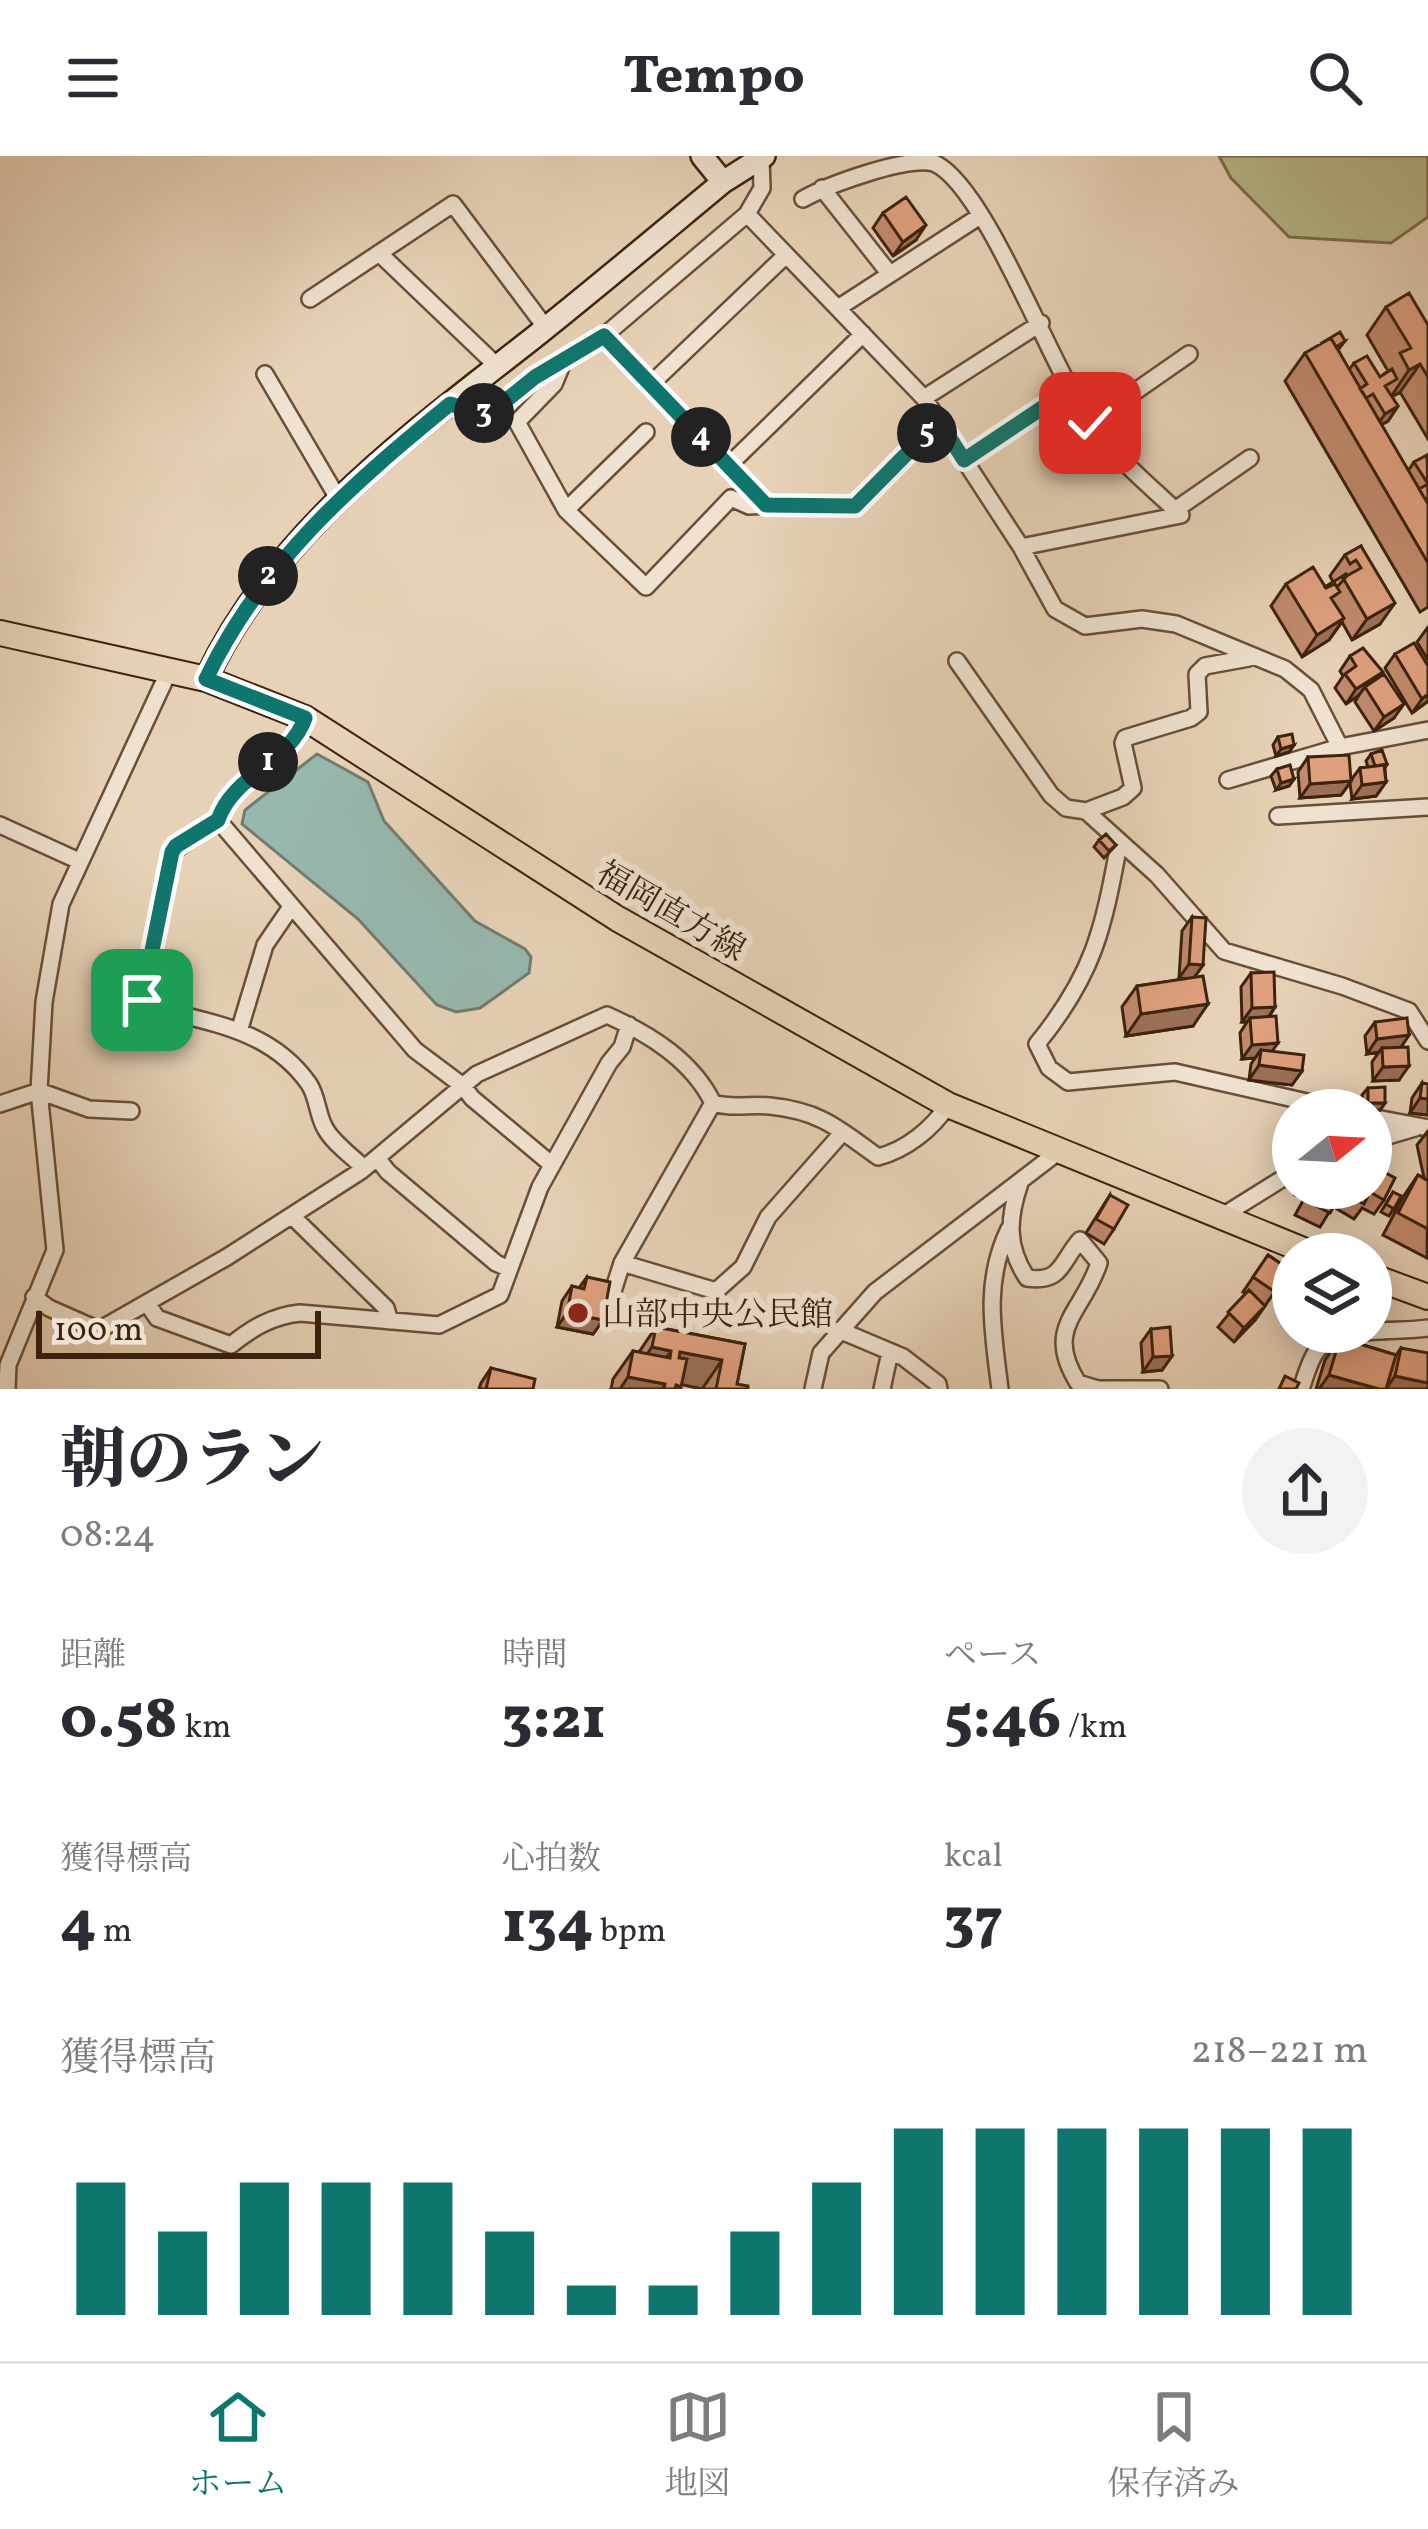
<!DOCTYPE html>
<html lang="ja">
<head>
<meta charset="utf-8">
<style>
	:root { --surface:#fff; --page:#f2f2f3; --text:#2b2b33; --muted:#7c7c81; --line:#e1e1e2; --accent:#0f766e }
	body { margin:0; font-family:Vollkorn,"Noto Serif JP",serif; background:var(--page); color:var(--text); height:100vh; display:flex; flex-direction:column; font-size:45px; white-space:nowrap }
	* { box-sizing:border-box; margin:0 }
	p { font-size:39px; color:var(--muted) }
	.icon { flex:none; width:66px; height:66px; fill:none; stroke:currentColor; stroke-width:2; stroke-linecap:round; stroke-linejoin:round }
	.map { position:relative; height:1233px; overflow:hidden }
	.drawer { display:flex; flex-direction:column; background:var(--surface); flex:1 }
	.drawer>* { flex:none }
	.needle { width:78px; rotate:72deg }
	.controls { position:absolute; left:1272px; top:933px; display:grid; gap:24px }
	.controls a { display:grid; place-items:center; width:120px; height:120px; border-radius:50%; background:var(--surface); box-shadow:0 6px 30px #0003; font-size:60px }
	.scale { position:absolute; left:36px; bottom:30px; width:285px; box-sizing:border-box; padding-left:12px; border:6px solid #3d230d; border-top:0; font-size:33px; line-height:42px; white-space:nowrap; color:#3d230d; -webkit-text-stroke:9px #efe2d0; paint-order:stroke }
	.pin { position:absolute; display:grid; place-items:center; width:102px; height:102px; color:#fff; margin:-51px; border-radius:24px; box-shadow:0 6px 18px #0006 }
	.km { position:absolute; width:60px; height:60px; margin:-30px; border-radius:50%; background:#222; color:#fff; font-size:33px; line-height:60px; text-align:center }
	.round { display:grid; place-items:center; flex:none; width:126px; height:126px; border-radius:63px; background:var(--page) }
	.overview { display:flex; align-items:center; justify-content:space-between; height:204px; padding:0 60px }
	h1 { font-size:66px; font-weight:800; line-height:90px }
	.stats { display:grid; grid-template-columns:repeat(3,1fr); gap:18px; height:204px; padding:12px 60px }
	.stats div { display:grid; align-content:center }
	.stats b { font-size:60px; font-weight:800 }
	.stats small { font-size:33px; font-weight:400 }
	.stats p { font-size:33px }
	.chart { height:336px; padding:24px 60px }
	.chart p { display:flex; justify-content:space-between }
	.chart svg { width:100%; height:216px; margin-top:12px; stroke:var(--accent); stroke-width:6 }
	header { display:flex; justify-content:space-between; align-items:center; height:156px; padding:0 60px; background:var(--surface); font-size:54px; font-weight:800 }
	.tab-bar { display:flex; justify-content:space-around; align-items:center; height:168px; border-top:3px solid var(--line); background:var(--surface); font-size:33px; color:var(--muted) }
	.tab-bar a { display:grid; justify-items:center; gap:6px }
	.tab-bar .active { color:var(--accent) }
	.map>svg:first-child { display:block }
	.green { fill:#b9bb8c; stroke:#7b6f4c; stroke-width:3 }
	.water { fill:#97b8ae; stroke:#737c6e; stroke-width:3 }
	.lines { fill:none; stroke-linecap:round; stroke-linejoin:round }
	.street-casing { stroke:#684f38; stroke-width:20 }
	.secondary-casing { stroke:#3d230d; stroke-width:26 }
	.primary-casing { stroke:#3d230d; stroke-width:28 }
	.street { stroke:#efe2d0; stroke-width:15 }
	.secondary { stroke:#efe2d0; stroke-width:21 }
	.primary { stroke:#e7d2b7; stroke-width:24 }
	.wall { fill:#c08a6c; stroke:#3d230d; stroke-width:3 }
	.shaded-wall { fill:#9c7058; stroke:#3d230d; stroke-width:3 }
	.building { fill:#dfa07e; stroke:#3d230d; stroke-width:3 }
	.route-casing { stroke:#fff; stroke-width:24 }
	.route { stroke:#0f766e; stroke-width:15 }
	.poi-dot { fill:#8f2418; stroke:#efe2d0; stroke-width:4.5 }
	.labels { text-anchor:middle; stroke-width:12; stroke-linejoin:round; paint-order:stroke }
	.street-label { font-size:33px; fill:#3d230d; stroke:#efe2d0 }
	.poi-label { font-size:33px; fill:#3d230d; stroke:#efe2d0; text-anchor:start }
</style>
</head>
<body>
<header><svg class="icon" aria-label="menu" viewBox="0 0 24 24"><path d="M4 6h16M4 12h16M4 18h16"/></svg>Tempo<svg class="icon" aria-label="search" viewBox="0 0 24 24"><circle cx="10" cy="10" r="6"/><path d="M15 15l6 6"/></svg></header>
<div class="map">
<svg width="1428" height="1233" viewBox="0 0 1428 1233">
	<rect width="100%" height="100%" fill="#e7d2b7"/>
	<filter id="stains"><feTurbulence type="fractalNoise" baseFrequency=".00167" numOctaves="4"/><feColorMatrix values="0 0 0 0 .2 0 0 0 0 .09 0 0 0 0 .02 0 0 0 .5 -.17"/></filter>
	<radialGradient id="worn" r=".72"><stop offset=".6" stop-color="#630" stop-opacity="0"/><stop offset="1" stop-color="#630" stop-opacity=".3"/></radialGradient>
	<path class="green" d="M1219,0H1428V61L1391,87L1289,81L1231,22Z"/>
	<path class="water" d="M317,598L368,626L384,665L475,765L525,793L531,801L529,817L480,852L456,856L437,849L358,763L242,668L245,654Z"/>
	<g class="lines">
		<g class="street-casing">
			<path id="street" d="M822,32L889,117
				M803,43C828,29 906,0 934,7C984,28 1051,209 1085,259C1110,297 1147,328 1181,359L1021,391
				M747,58L924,242L1021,391L1055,453L1085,470L1142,463L1176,468L1285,513L1311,534L1340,591L1428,574
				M379,97L497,210
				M310,143L453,48L546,172
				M838,152L980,60
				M604,180L766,349L855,350L939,265
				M564,204L554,228L517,266L566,354L646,431L731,342L749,350L766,349
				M265,218L339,344
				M651,228L786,99
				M924,242L1041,167
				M450,248L488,259L535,221L604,180L747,58L762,32L761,2
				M1090,267L1189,198
				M964,304L1069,234
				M728,310L863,178
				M566,354L646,276
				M1175,354L1250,302
				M957,505L1051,639L1066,652L1086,655L1157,719L1224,795L1342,830L1409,855L1428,885
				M305,562C291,606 234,619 218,664L415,894L463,930L472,942L551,1008
				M1228,624L1340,591
				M1086,655L1123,641L1133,632L1123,587L1125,582L1191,562L1199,556L1197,518L1205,510L1249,502
				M1278,660L1428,651
				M218,664L172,696L142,844L144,849C206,867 269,871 309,928C318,942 317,958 325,972C332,986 353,1001 364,1012
				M0,669L79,705
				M1119,688C1103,774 1094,818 1037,888L1049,912L1068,926L1175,916L1342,954
				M240,872L265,789L291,751
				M713,947L622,1107L716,1135L743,1111L768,1061L843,976
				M0,948L39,935L89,953L131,955
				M1371,961L1428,972
				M1371,985L1415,972
				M377,1002L388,1016L496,1107L507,1112
				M1020,1027C1008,1062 1006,1090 1027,1122C1062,1127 1060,1107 1080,1084L1099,1107C1083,1157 1043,1171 1078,1227L1098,1233H1160
				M1224,1059L1293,1016
				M292,1060L386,1152L390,1165
				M34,1141L49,1152L99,1174L227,1101L361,1015L477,918L607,859C649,878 692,904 713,947C732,953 750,948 770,950C820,955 838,972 878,1001C906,994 932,973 948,949
				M147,1147L157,1162L231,1189C252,1172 272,1160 300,1157L439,1169L500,1139L540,1031L609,907L622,891L629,869
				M609,1148L622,1107
				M839,1174L903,1201L938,1228L939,1233
				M7,1233L8,1209L55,1094L39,935L44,846L61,748L169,515
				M813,1233L821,1197L875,1136L1058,996
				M882,1233L890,1196
				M1000,1233C993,1176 983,1126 1009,1073
				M1301,1233C1305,1222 1309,1206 1316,1196C1333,1169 1397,1177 1428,1172"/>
		</g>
		<g class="secondary-casing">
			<path id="secondary" d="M702,0L723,26
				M206,523C274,377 408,280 532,183C596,132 659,79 723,26L764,0"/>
		</g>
		<g class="primary-casing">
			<path id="primary" d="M0,477L206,523L305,562L618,763L948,949L1313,1098
				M1371,1120L1428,1141"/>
		</g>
		<use href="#street" class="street"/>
		<use href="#secondary" class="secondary"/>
		<use href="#primary" class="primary"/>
	</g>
	<path class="wall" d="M883,57L916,84L893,100L873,72Z
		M1386,151L1428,169V283L1400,236L1392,241L1398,250L1388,265L1381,269L1408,315L1414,306L1428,301V451L1420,456L1285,225L1305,197L1345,185L1338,194L1349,214L1354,207L1380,221L1388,215L1367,179Z
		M1361,390L1380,468L1352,484L1342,466L1329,484L1302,501L1271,450L1286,428L1325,431L1333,426L1330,420L1345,399Z
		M1428,471V504L1417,486Z
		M1395,498L1428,510V545L1412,557L1385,512Z
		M1350,500L1378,522L1394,562L1374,575L1355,546L1359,539L1346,548L1335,532L1343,520L1340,515Z
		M1278,581L1294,589L1289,596L1276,600L1273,589Z
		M1371,598L1387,608L1385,612L1386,626L1376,640L1352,643L1350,627L1341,639L1300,642L1298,616L1308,601L1351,624L1360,612L1368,611L1366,605Z
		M1277,613L1294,623L1289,630L1276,634L1271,620Z
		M1099,684L1116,689L1104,702L1094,691Z
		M1192,761L1203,809L1194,822L1193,870L1126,880L1122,851L1137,830L1187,823L1179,822L1182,775Z
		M1251,817L1275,851L1269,861L1272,895L1302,915L1292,929L1249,924L1251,908L1255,902L1242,903L1240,877L1247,866H1242L1241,831Z
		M1375,866L1409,879L1401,891L1399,924L1373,925L1372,906L1379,896L1367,898L1365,880Z
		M1422,927L1428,959L1410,957L1412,942Z
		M1368,932L1385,947L1380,954H1363L1362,939Z
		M1428,975V1023H1426L1428,1025L1427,1102L1383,1079L1403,1041L1418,1019L1424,1022L1417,989Z
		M1300,1032H1344L1320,1071L1295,1059L1304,1043L1295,1039Z
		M1349,1032H1371L1384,1044L1374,1058L1362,1052L1354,1063L1337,1053Z
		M1393,1036L1401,1040L1389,1060L1381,1056Z
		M1110,1039L1114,1073L1104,1088L1086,1077Z
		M1268,1099L1290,1114L1255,1164L1234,1186L1218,1171L1246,1137L1243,1136Z
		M587,1121L603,1164L593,1178L557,1171L562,1145L572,1130L579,1132Z
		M1293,1133V1169L1278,1151Z
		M656,1171L745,1188L737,1228L748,1233H702L682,1228L680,1233H611L613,1223L633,1195L639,1196Z
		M1151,1173L1172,1200L1162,1214L1143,1216L1141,1187Z
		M1340,1182L1396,1199L1401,1192L1428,1233H1316L1325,1204Z
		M491,1212L533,1233H479L481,1227Z"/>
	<path class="shaded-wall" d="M926,69L916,84L893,100L903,86Z
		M1420,208L1400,236L1390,242L1409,214Z
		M1398,250L1388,265L1375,272L1385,258Z
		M1395,447L1380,468L1352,484L1367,463Z
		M1344,462L1329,484L1302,501L1317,479Z
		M1383,516L1373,530L1365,531L1359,539L1346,548L1356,533Z
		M1428,538V545L1412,557L1422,543Z
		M1404,548L1394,562L1374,575L1384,561Z
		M1294,589L1289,596L1276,600L1281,593Z
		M1294,623L1289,630L1276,634L1281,627Z
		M1351,625L1341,639L1300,642L1310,628Z
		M1386,626L1376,640L1352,643L1362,629Z
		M1189,808L1203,809L1193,823L1179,822Z
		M1208,848L1193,870L1126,880L1141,858Z
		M1275,851L1265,866L1250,862L1247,866H1242L1252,852Z
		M1409,879L1399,894L1382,892L1379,896L1367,898L1377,883Z
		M1278,887L1268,901L1261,894L1255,902L1242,903L1252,889Z
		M1259,909L1302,915L1292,929L1249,924Z
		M1409,910L1399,924L1373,925L1383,911Z
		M1420,942L1428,943V959L1410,957Z
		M1368,947H1385L1380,954H1364Z
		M1300,1032H1311L1304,1043L1295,1039Z
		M1265,1150L1255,1164L1234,1186L1244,1172Z
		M567,1157L603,1164L593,1178L557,1171Z
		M652,1191L671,1195L651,1223L632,1220Z
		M680,1196L722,1204L702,1233L661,1224Z
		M1172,1200L1162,1214L1143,1216L1153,1201Z
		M1329,1219L1379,1233H1319Z
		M1395,1220L1428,1227V1233H1386Z
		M628,1221L665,1228L662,1233H620Z"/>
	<path class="building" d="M906,41L926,69L903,86L883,57Z
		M1409,137L1428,169V221L1420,208L1409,214L1400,197L1411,192L1386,151Z
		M1340,176L1345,185L1336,191L1331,182L1320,188Z
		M1331,182L1428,348V407L1305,197Z
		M1367,200L1380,221L1392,213L1397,223L1385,230L1398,250L1385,258L1373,238L1366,242L1360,233L1367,228L1354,207Z
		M1427,299L1428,341L1425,343L1419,333L1428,328L1414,306Z
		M1361,390L1395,447L1367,463L1343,422L1361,412L1356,404L1350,408L1345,399Z
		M1313,411L1326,432L1335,428L1340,436L1331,442L1344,462L1317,479L1286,428Z
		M1346,418L1347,420L1337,431L1335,428L1326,432L1325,431Z
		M1414,487L1428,510V538L1422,543L1395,498Z
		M1363,492L1383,516L1356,533L1345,518L1356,510L1350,500Z
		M1384,518L1404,548L1384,561L1365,531Z
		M1292,578L1294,589L1281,593L1278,581Z
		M1382,594L1387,608L1375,610L1371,598Z
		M1349,599L1351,625L1310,628L1308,601Z
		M1290,609L1294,623L1281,627L1277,613Z
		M1384,609L1386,626L1362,629L1360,612Z
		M1106,678L1116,689L1109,695L1099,684Z
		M1192,761L1206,762L1203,809L1189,808Z
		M1274,816L1275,851L1252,852L1251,817Z
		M1203,820L1208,848L1141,858L1137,830Z
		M1276,860L1278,887L1252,889L1250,862Z
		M1407,862L1409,879L1377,883L1375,866Z
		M1408,891L1409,910L1383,911L1382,892Z
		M1261,894L1304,899L1302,915L1259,909Z
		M1422,927L1428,928V943L1420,942Z
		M1385,931V947H1368V932Z
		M1371,1009L1395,1022L1384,1044L1370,1036L1364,1048L1347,1039L1351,1032H1371Z
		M1418,1019L1428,1025V1073L1398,1057Z
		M1312,1032H1344L1330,1057L1305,1044Z
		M1393,1036L1401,1040L1394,1053L1386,1048Z
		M1110,1039L1128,1049L1114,1073L1096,1063Z
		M1268,1099L1290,1114L1275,1136L1253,1121Z
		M587,1121L610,1126L603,1164L567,1157L572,1130L584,1133Z
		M1249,1134L1265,1150L1244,1172L1228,1156Z
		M656,1171L745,1188L737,1228L748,1230V1233H716L722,1204L680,1196L679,1202L687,1203L681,1231L676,1229L675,1233H664L665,1228L628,1221L633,1195L670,1202L671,1195L652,1191Z
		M1170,1171L1172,1200L1153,1201L1151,1173Z
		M1340,1182L1396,1199L1386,1233H1379L1329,1219Z
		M1401,1192L1428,1197V1227L1395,1220Z
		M491,1212L535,1223L533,1233H486Z
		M1285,1220L1299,1227L1296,1233H1279Z"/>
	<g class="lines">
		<g class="route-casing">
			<path id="route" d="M142,844L172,696L176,690L218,664C233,619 290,606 305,562L206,523C262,406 352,328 450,248L488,259L535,221L604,180L766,349L855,350L939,265L964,304L1069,234L1090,267"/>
		</g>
		<use href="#route" class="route"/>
	</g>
	<circle class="poi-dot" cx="578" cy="1157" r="12"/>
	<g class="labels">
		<g class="street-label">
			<text transform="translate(672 754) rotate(30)" y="12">福岡直方線</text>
		</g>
		<g class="poi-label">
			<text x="602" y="1169">山部中央公民館</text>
		</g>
	</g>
	<rect width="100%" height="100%" filter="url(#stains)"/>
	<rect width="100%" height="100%" fill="url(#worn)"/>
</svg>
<div class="controls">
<a><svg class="needle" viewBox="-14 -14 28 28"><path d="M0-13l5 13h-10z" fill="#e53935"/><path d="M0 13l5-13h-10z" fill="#7c7c81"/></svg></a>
<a><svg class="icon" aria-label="layers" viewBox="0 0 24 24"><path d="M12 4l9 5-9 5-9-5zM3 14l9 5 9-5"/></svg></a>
</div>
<div class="scale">100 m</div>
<div class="pin" style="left:142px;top:844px;background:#1e9e55"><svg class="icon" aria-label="arrive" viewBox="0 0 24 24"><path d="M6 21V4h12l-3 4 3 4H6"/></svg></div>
<div class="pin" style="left:1090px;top:267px;background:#d93025"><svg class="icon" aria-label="check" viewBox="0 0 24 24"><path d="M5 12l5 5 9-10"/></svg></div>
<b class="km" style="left:268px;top:606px">1</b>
<b class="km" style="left:268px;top:420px">2</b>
<b class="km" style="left:484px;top:257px">3</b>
<b class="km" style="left:701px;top:281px">4</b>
<b class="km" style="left:927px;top:277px">5</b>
</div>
<section class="drawer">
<div class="overview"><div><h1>朝のラン</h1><p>08:24</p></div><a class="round"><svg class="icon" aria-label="share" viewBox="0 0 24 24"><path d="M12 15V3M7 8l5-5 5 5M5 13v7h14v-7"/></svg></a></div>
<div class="stats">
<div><p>距離</p><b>0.58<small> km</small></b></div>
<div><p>時間</p><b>3:21</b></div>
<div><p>ペース</p><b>5:46<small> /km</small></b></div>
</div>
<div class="stats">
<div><p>獲得標高</p><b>4<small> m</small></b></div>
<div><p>心拍数</p><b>134<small> bpm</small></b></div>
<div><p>kcal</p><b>37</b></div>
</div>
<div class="chart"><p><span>獲得標高</span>218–221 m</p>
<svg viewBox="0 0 160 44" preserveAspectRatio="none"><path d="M5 44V17M15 44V27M25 44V17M35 44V17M45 44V17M55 44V27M65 44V38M75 44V38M85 44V27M95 44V17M105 44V6M115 44V6M125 44V6M135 44V6M145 44V6M155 44V6"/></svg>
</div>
</section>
<nav class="tab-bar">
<a class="active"><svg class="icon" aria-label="home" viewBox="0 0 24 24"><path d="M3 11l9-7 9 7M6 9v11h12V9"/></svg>ホーム</a>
<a><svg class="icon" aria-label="map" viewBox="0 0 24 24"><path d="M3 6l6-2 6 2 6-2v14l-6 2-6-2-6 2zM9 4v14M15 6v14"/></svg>地図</a>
<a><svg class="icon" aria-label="saved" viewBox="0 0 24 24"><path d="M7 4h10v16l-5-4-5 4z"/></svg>保存済み</a>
</nav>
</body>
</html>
